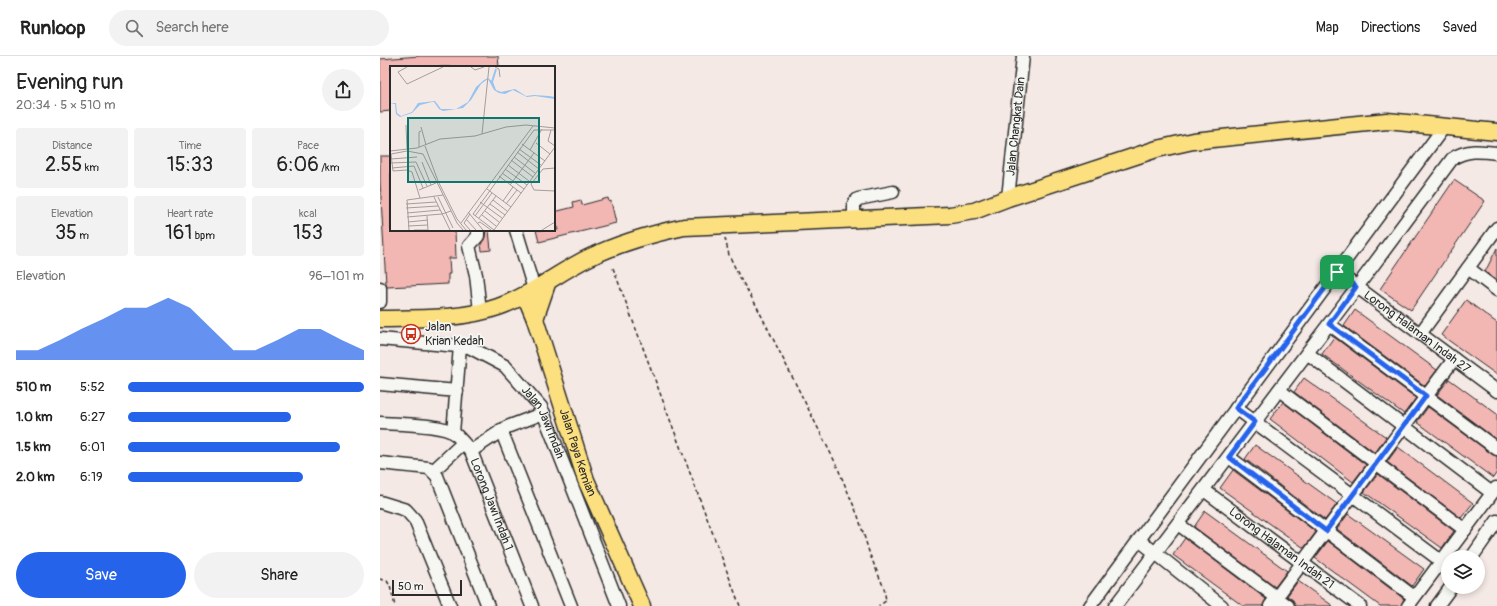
<!DOCTYPE html>
<html lang="en">
<head>
<meta charset="utf-8">
<style>
	:root { --surface:#fff; --page:#f2f2f2; --text:#222; --muted:#767676; --line:#e0e0e0; --accent:#2563eb }
	body { margin:0; font-family:Pangolin,sans-serif; background:var(--page); color:var(--text); height:100vh; display:flex; flex-direction:column; font-size:15px; white-space:nowrap }
	* { box-sizing:border-box; margin:0 }
	p { font-size:13px; color:var(--muted) }
	.icon { flex:none; width:22px; height:22px; fill:none; stroke:currentColor; stroke-width:2; stroke-linecap:round; stroke-linejoin:round }
	.map { position:relative; flex:1; overflow:hidden }
	.sheet { display:flex; flex-direction:column; background:var(--surface); width:380px }
	.sheet>* { flex:none }
	.buttons { position:absolute; left:1061px; top:494px; display:grid; gap:8px }
	.buttons a { display:grid; place-items:center; width:44px; height:44px; border-radius:50%; background:var(--surface); box-shadow:0 2px 6px #0003; font-size:20px }
	.scale { position:absolute; left:12px; bottom:10px; width:70px; box-sizing:border-box; padding-left:4px; border:2px solid #2b2b2b; border-top:0; font-size:11px; line-height:14px; white-space:nowrap; color:#2b2b2b; -webkit-text-stroke:3px #f6f6f2; paint-order:stroke }
	.pin { position:absolute; display:grid; place-items:center; width:34px; height:34px; color:#fff; margin:-17px; border-radius:8px; box-shadow:0 2px 6px #0006 }
	.round { display:grid; place-items:center; flex:none; width:42px; height:42px; border-radius:21px; background:var(--page) }
	.headline { display:flex; align-items:center; justify-content:space-between; height:68px; padding:0 16px }
	h1 { font-size:22px; font-weight:600; line-height:30px }
	.metrics { display:grid; grid-template-columns:repeat(3,1fr); gap:6px; height:68px; padding:4px 16px }
	.metrics div { display:grid; align-content:center; border-radius:4px; background:var(--page); text-align:center }
	.metrics b { font-size:20px; font-weight:600 }
	.metrics small { font-size:11px; font-weight:400 }
	.metrics p { font-size:11px }
	.chart { height:112px; padding:8px 16px }
	.chart p { display:flex; justify-content:space-between }
	.chart svg { width:100%; height:72px; margin-top:4px; fill:var(--accent); opacity:.7 }
	.button { display:flex; gap:8px; margin-top:auto; padding:8px 16px }
	.button a { flex:1; height:46px; border-radius:24px; background:var(--accent); color:#fff; font-size:16px; font-weight:600; line-height:46px; text-align:center }
	.button a+a { background:var(--page); color:var(--text) }
	ul { padding:0 16px; list-style:none; font-size:13px }
	li { display:grid; grid-template-columns:64px 48px 1fr; align-items:center; height:30px }
	li i { height:10px; border-radius:5px; background:var(--accent) }
	header { display:flex; align-items:center; gap:24px; box-sizing:border-box; height:56px; padding:0 20px; background:var(--surface); border-bottom:1px solid var(--line) }
	header strong { font-size:19px }
	nav { display:flex; gap:22px; margin-inline-start:auto; font-size:14px }
	.search { width:280px; height:36px; background:var(--page); display:flex; align-items:center; gap:10px; box-sizing:border-box; padding:0 14px; border-radius:22px; color:var(--muted); font-size:15px }
	main { display:flex; flex:1; min-height:0 }
	.map>svg:first-child { display:block }
	.building { fill:#f2b6b3; stroke:#2b2b2b }
	.lines { fill:none; stroke-linecap:round; stroke-linejoin:round }
	.minor-casing { stroke:#2b2b2b; stroke-width:15 }
	.major-casing { stroke:#2b2b2b; stroke-width:19 }
	.path { stroke:#2b2b2b; stroke-width:1.5; stroke-dasharray:4 3; stroke-linecap:butt }
	.minor { stroke:#f6f6f2; stroke-width:12 }
	.major { stroke:#fce080; stroke-width:16 }
	.route-casing { stroke:#fff; stroke-width:8 }
	.route { stroke:#2563eb; stroke-width:5 }
	.labels { text-anchor:middle; stroke-width:3.5; stroke-linejoin:round; paint-order:stroke }
	.street-label { font-size:12px; fill:#2b2b2b; stroke:#f6f6f2 }
	.poi-label { font-size:12px; fill:#2b2b2b; stroke:#f6f6f2; text-anchor:start }
	.inset-river { fill:none; stroke:#97c3f1; stroke-width:2 }
	.inset-road { fill:none; stroke:#a49d9b; stroke-width:1 }
	.view { fill:#0f766e; fill-opacity:0.15; stroke:#0f766e; stroke-width:2 }
	.inset-edge { fill:none; stroke:#2b2b2b; stroke-width:2 }
</style>
</head>
<body>
<header>
<strong>Runloop</strong>
<div class="search"><svg class="icon" aria-label="search" viewBox="0 0 24 24"><circle cx="10" cy="10" r="6"/><path d="M15 15l6 6"/></svg>Search here</div>
<nav><a>Map</a><a>Directions</a><a>Saved</a></nav>
</header>
<main>
<section class="sheet">
<div class="headline"><div><h1>Evening run</h1><p>20:34 · 5 × 510 m</p></div><a class="round"><svg class="icon" aria-label="share" viewBox="0 0 24 24"><path d="M12 15V3M7 8l5-5 5 5M5 13v7h14v-7"/></svg></a></div>
<div class="metrics">
<div><p>Distance</p><b>2.55<small> km</small></b></div>
<div><p>Time</p><b>15:33</b></div>
<div><p>Pace</p><b>6:06<small> /km</small></b></div>
</div>
<div class="metrics">
<div><p>Elevation</p><b>35<small> m</small></b></div>
<div><p>Heart rate</p><b>161<small> bpm</small></b></div>
<div><p>kcal</p><b>153</b></div>
</div>
<div class="chart"><p><span>Elevation</span>96–101 m</p>
<svg viewBox="0 0 160 44" preserveAspectRatio="none"><path d="M0 44V38L10 38L20 32L30 25L40 19L50 12L60 12L70 6L80 12L90 25L100 38L110 38L120 32L130 25L140 25L150 32L160 38V44z"/></svg>
</div>
<ul>
<li><b>510 m</b>5:52<i style="width:100%"></i></li>
<li><b>1.0 km</b>6:27<i style="width:69%"></i></li>
<li><b>1.5 km</b>6:01<i style="width:90%"></i></li>
<li><b>2.0 km</b>6:19<i style="width:74%"></i></li>
</ul>
<div class="button"><a>Save</a><a>Share</a></div>
</section>
<div class="map">
<svg width="1117" height="550" viewBox="0 0 1117 550">
	<rect width="100%" height="100%" fill="#f5e9e5"/>
	<filter id="ink" filterUnits="userSpaceOnUse"><feTurbulence type="fractalNoise" baseFrequency=".025" numOctaves="2"/><feDisplacementMap in="SourceGraphic" scale="8" xChannelSelector="R" yChannelSelector="G"/><feConvolveMatrix kernelMatrix="1 2 1 2 8 2 1 2 1" color-interpolation-filters="sRGB"/></filter>
	<g filter="url(#ink)">
		<path class="building" d="M40,0H118L119,11H11V55L0,56V3Z
			M0,100H11V174H75L76,202H69L70,218H68V228L7,231L6,228L0,125Z
			M1074,124L1105,145L1031,254L1000,233Z
			M228,142L229,146L231,145L236,167L159,186L156,174H178L174,156L194,151L193,146L201,144L202,149Z
			M106,174H109L111,194L102,195L101,188L105,181Z
			M1117,192V225L1105,216Z
			M1086,244L1117,267V319L1061,279Z
			M975,254L1057,314L1045,330L964,270Z
			M954,281L1036,342L1024,358L942,298Z
			M924,322L1006,381L995,397L914,336Z
			M1069,323L1117,358V384L1057,339Z
			M903,346L986,409L973,426L890,363Z
			M1048,351L1113,399L1117,400V416L1113,422L1037,366Z
			M875,389L957,448L945,464L865,403Z
			M1018,391L1093,447L1081,462L1007,406Z
			M853,414L936,476L924,492L840,432Z
			M998,418L1074,475L1062,492L984,436Z
			M825,455L907,515L895,531L814,471Z
			M968,458L1044,513L1032,530L957,473Z
			M805,482L886,543L883,550H863L793,499Z
			M948,485L1024,543L1021,550H1000L935,502Z
			M918,525L953,550H915L913,544L907,540Z"/>
		<g class="lines">
			<g class="minor-casing">
				<g id="minor">
					<path id="s1" d="M628,142L643,0"/>
					<path d="M474,164V147L478,143L513,136"/>
					<path d="M98,174V180L89,190L96,219L100,255"/>
					<path d="M136,174L154,233"/>
					<path d="M1088,212L1117,234"/>
					<path id="s2" d="M957,216L1117,335"/>
					<path d="M0,232V246"/>
					<path d="M949,268L1117,393"/>
					<path d="M1040,278L1117,172"/>
					<path id="s3" d="M0,283L89,291L125,310L161,351L239,550"/>
					<path d="M927,297L1112,437"/>
					<path d="M0,328L77,335"/>
					<path d="M899,334L1085,474"/>
					<path d="M856,352L1061,505"/>
					<path id="s4" d="M0,367C16,368 61,368 74,377C80,382 85,389 91,395L152,550"/>
					<path d="M121,374L191,550"/>
					<path d="M73,377L80,290"/>
					<path d="M91,395L127,371L164,357"/>
					<path d="M849,401L1034,541"/>
					<path d="M0,407L49,412L57,420L108,550"/>
					<path d="M53,415L83,387"/>
					<path id="s5" d="M824,434L980,550"/>
					<path d="M0,446L26,454L35,464L70,550"/>
					<path d="M798,468L908,550"/>
					<path d="M759,484L842,550"/>
					<path d="M1092,501L1117,465"/>
					<path d="M710,550L1064,71"/>
					<path d="M735,550L977,231L1072,103C1086,93 1101,95 1117,97"/>
					<path d="M890,550L1074,303"/>
					<path d="M1028,550L1116,432"/>
					<path d="M1057,550L1071,531"/>
				</g>
			</g>
			<g class="major-casing">
				<g id="major">
					<path id="s6" d="M145,239L155,263L206,424L262,550"/>
					<path d="M0,263C39,262 81,264 118,251C150,240 177,217 208,202C239,187 271,178 304,171L570,159L594,155L628,142L777,93L813,85L1007,65L1117,76"/>
					<path d="M155,263L168,225"/>
				</g>
			</g>
			<path class="path" d="M345,182L349,199L360,222L376,249L456,408L478,460L490,499L504,532L506,545L498,550
				M233,212L360,550
				M0,523L7,525L10,530L15,550"/>
			<use href="#minor" class="minor"/>
			<use href="#major" class="major"/>
		</g>
	</g>
	<g class="lines" filter="url(#ink)">
		<g class="route-casing">
			<path id="route" d="M957,216L976,231L949,268L1046,340L946,475L849,401L875,366L856,352Z"/>
		</g>
		<use href="#route" class="route"/>
	</g>
	<defs>
		<g id="bus-ring" transform="scale(1)"><circle r="9.5" fill="#f6f6f2" stroke="#c8321e" stroke-width="1.5"/><path d="M-5-6H5V4H4V6H2V4H-2V6H-4V4H-5ZM-3.5-4V0h7V-4ZM-3.5 1.2v1.5H-2V1.2ZM2 1.2v1.5H3.5V1.2Z" fill="#c8321e"/></g>
	</defs>
	<g fill-rule="evenodd">
		<use href="#bus-ring" x="31" y="278"/>
	</g>
	<g class="labels">
		<g class="street-label">
			<text dy="4" stroke="none"><textPath href="#s1" startOffset="72">Jalan Changkat Dain</textPath></text>
			<text dy="4" stroke="none"><textPath href="#s2" startOffset="100">Lorong Halaman Indah 27</textPath></text>
			<text dy="4" stroke="none"><textPath href="#s3" startOffset="199">Jalan Jawi Indah</textPath></text>
			<text dy="4" stroke="none"><textPath href="#s6" startOffset="166">Jalan Paya Kemian</textPath></text>
			<text dy="4" stroke="none"><textPath href="#s4" startOffset="157">Lorong Jawi Indah 1</textPath></text>
			<text dy="4" stroke="none"><textPath href="#s5" startOffset="97">Lorong Halaman Indah 21</textPath></text>
		</g>
		<g class="poi-label">
			<text x="45" y="275">Jalan<tspan x="45" dy="14">Krian Kedah</tspan></text>
		</g>
	</g>
	<g transform="translate(10 10)">
		<rect width="165" height="165" fill="#f5e9e5"/>
		<path d="M98,12L103,16L106,24L111,26L125,23L136,30L144,29L159,30L165,31V33L145,30L137,31L123,24L115,28L109,27L104,24L98,13L91,18L81,34L73,42L53,45L49,43L44,36H42L30,39L22,47L10,51L6,48L5,38L0,37H6L7,47L11,50L22,46L28,37L45,35L51,43H66L78,36L86,21L94,14Z" fill="#97c3f1"/>
		<path class="inset-river" d="M102,16L106,3"/>
		<path class="inset-road" d="M17,1L8,6L17,18L53,1M81,1L85,4L94,1M105,1L109,3L110,11M16,59L17,83M31,61L36,79M161,64L158,75L165,80M165,64H144L83,148L104,164L165,81M92,68L99,1M146,77L160,88M132,78L155,95M35,80L48,115L67,153L76,164M29,81V66L31,65M129,83L151,99M140,84L152,63M0,85L27,82L50,73L85,70L116,61L136,59L165,62M127,86L149,103M124,91L145,107M1,93L27,91M121,94L143,111M32,96L41,119M0,97L26,96L37,120M118,99L139,115M2,102L24,100L33,122M165,102L153,103L141,118L144,124L165,125M115,103L137,119M0,104V163M112,107L134,123M109,110L131,127M120,119L144,87M97,123L121,141M29,124L46,117M44,131L60,164M48,131L63,162M30,132L22,106L17,104L3,105L1,88L17,85L33,88L67,157L73,164M103,134L117,145M113,135L123,121M90,136L112,152M16,138L46,136M100,138L115,149M116,138L127,124M16,142L48,140M95,145L109,156M78,146L93,164M17,147L50,144M92,149L106,160M37,150L38,164M85,150L102,127M17,151L52,148L61,145M89,152L106,130M76,153L86,164M18,156L38,154M71,157L143,60M88,157L90,156L101,164M18,160L38,159M19,164L17,134L53,129M24,164H38M80,164L74,157L80,148M152,164L165,156"/>
		<path class="view" d="M18,52H149V116H18Z"/>
		<rect width="165" height="165" class="inset-edge"/>
	</g>
</svg>
<div class="buttons">
<a><svg class="icon" aria-label="layers" viewBox="0 0 24 24"><path d="M12 4l9 5-9 5-9-5zM3 14l9 5 9-5"/></svg></a>
</div>
<div class="scale">50 m</div>
<div class="pin" style="left:957px;top:216px;background:#1e9e55"><svg class="icon" aria-label="arrive" viewBox="0 0 24 24"><path d="M6 21V4h12l-3 4 3 4H6"/></svg></div>
</div>
</main>
</body>
</html>
